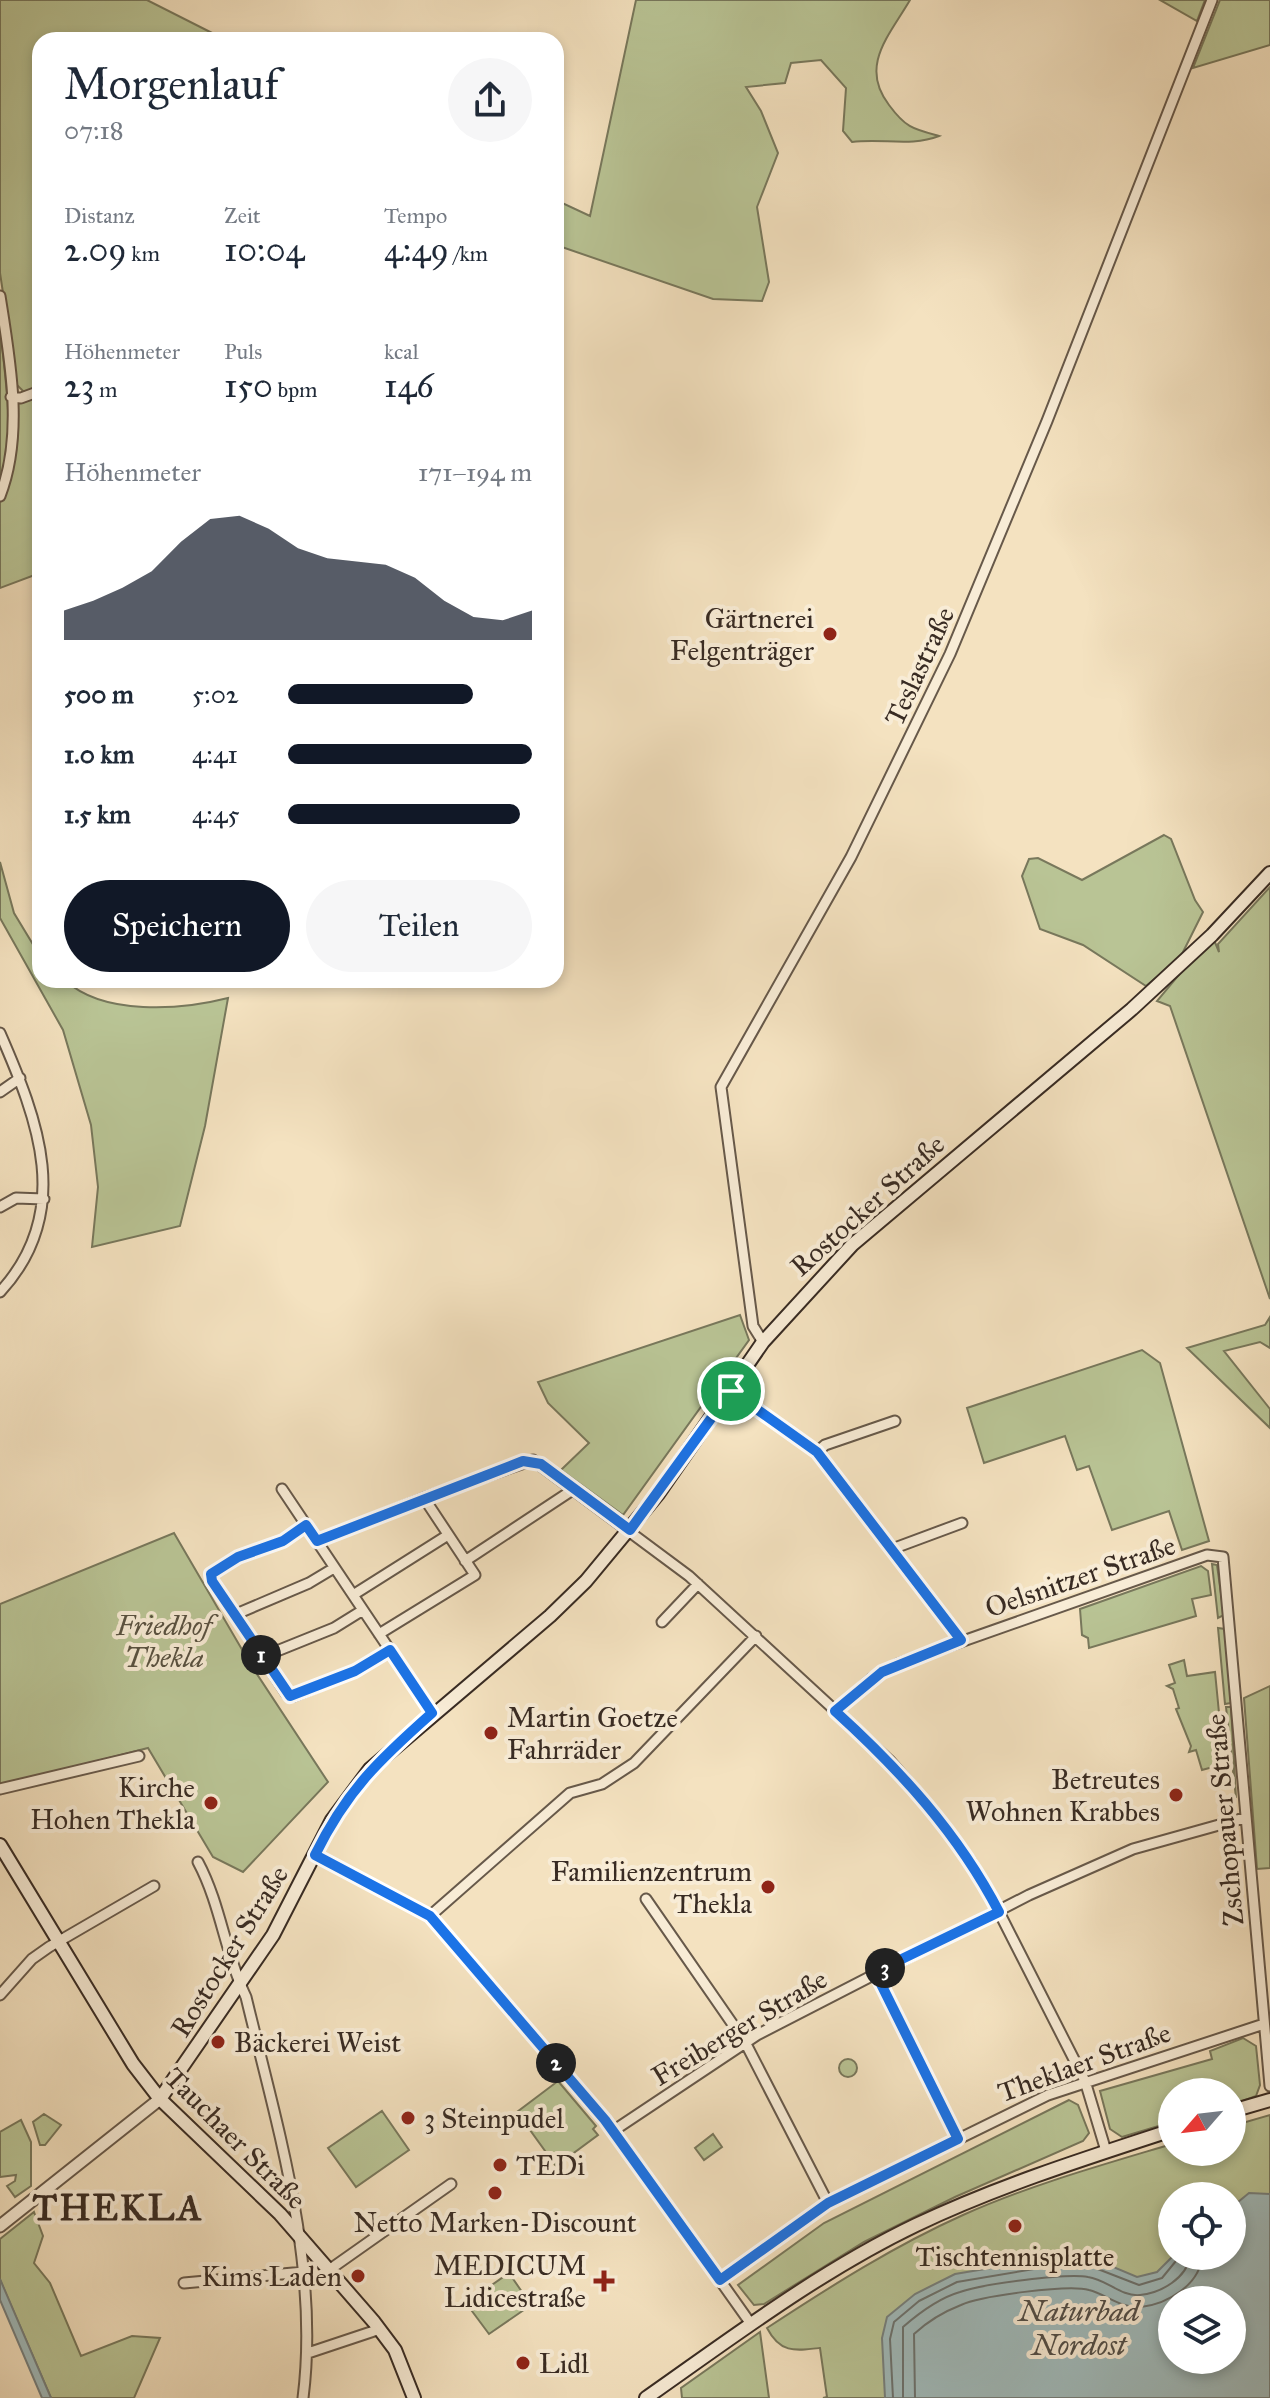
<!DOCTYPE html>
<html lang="de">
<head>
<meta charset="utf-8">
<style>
	:root { --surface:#fff; --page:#f6f6f7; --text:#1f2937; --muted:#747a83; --accent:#111827 }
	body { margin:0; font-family:"IM FELL Great Primer",serif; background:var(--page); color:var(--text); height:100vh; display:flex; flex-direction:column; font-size:30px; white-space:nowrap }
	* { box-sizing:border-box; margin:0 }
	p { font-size:26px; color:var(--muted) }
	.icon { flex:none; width:44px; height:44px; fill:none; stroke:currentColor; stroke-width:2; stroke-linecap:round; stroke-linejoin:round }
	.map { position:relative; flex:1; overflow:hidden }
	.drawer { position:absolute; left:32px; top:32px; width:532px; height:956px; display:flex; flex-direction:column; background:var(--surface); border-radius:24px; box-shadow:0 4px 12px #0003 }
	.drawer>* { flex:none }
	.needle { width:52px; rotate:242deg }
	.buttons { position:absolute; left:1158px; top:2078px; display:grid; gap:16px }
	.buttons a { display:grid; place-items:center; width:88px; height:88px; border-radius:50%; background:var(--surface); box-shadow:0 4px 12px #0003; font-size:40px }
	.pin { position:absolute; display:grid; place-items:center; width:68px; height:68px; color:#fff; margin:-34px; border:4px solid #fff; border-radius:50%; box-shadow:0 2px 8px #0007 }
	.km { position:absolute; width:40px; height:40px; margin:-20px; border-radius:50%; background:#222; color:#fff; font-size:22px; line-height:40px; text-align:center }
	.round { display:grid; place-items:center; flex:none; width:84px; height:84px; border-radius:42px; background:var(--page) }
	.head { display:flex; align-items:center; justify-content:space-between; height:136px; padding:0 32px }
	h1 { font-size:44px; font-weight:600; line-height:60px }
	.metrics { display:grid; grid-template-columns:repeat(3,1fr); gap:12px; height:136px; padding:8px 32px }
	.metrics div { display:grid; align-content:center }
	.metrics b { font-size:34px; font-weight:600 }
	.metrics small { font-size:22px; font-weight:400 }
	.metrics p { font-size:22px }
	.chart { height:224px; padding:16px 32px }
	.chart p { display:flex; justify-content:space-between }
	.chart svg { width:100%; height:144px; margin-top:8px; fill:var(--accent); opacity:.7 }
	.cta { display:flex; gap:16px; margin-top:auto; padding:16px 32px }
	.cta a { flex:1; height:92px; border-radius:48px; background:var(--accent); color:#fff; font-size:32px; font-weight:600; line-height:92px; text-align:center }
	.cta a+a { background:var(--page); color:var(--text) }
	ul { padding:0 32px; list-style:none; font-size:26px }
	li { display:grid; grid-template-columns:128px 96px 1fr; align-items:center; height:60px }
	li i { height:20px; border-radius:10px; background:var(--accent) }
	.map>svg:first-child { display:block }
	.green { fill:#b9c495; stroke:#78785c; stroke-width:2; fill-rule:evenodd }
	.water { fill:#a0bbbc; stroke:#76817f; stroke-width:2; fill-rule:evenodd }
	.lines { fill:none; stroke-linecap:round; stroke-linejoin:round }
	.shore { stroke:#6c7370; stroke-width:2 }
	.minor-casing { stroke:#67594a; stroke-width:13 }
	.tertiary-casing { stroke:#67594a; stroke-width:15 }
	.secondary-casing { stroke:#382b23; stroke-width:16 }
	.minor { stroke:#f8ecd6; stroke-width:9 }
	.tertiary { stroke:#f8ecd6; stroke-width:11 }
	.secondary { stroke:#f8ecd6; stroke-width:12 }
	.route-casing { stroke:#fff; stroke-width:16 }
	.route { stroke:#1a73e8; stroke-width:10 }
	.poi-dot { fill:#8f2418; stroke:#f8ecd6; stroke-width:3 }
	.labels { text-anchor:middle; stroke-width:8; stroke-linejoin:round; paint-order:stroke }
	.poi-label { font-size:28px; fill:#382b23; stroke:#f8ecd6; text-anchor:end }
	.street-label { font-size:28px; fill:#382b23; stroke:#f8ecd6 }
	.park-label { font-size:28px; font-style:italic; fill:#585140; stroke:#f8ecd6 }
	.water-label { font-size:30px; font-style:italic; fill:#524f49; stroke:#f8ecd6 }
	.district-label { font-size:36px; font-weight:bold; letter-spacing:2px; fill:#382b23; stroke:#f8ecd6 }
</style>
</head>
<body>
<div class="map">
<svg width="1270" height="2398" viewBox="0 0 1270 2398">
	<rect width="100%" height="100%" fill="#f4e2c0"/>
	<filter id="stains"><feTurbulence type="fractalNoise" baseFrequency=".0025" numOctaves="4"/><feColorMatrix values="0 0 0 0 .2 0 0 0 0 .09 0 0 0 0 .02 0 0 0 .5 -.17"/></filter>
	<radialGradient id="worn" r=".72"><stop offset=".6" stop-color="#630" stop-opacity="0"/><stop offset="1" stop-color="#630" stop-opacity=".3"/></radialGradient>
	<path class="green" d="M0,0H147L226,40H40V388L24,392L17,385L0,273Z
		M636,0H910C889,36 859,66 889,105C906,128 913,129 939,136C911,147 882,138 852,142L843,131L846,88L821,60L791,63L785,83L746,87L761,111L778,153L757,207L769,282L762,301L713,299L556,245V200L590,216Z
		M1160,0H1205L1197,21Z
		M1220,0H1270V45L1193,68Z
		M0,326C4,373 17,441 0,485Z
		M40,391V573L0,588V496L15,397Z
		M1164,835L1171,839L1195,900L1203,912L1180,958L1146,986L1083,945L1040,929L1022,876L1029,859L1038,858L1082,880Z
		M0,862L14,913L40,956V980H65C103,1016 181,1010 228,998L205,1126L180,1226L92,1247L98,1187L91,1125L63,1030L0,918Z
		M1270,887V1299L1170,1006L1157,1001L1212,935L1219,952L1218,944Z
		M740,1315L749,1340L623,1515L561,1470L589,1443L548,1403L538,1382Z
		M1270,1317V1348L1260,1342L1224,1351L1270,1409V1428L1187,1348L1265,1325Z
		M1142,1350L1160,1363L1209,1541L1182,1550L1169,1511L1112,1530L1089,1466L1077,1470L1065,1436L984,1463L967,1408Z
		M174,1533L251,1665L328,1782L243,1872L213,1857L148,1748L0,1786V1604Z
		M1212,1564L1217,1565L1224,1615L1218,1618Z
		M1201,1566L1208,1571L1211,1595L1192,1599L1196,1616L1089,1648L1088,1638L1082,1635L1080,1609Z
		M1218,1628L1225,1629L1231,1703L1225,1704Z
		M1184,1660L1187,1676L1215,1672L1224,1764L1202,1770L1196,1750L1189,1752L1191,1746L1176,1709L1179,1708L1173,1689L1167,1686L1175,1683L1169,1665Z
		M1270,1686V1868L1257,1869L1244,1698Z
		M1226,1707H1231L1236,1798Z
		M1243,2038L1256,2046L1260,2085L1256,2096L1232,2105V2092H1172V2122L1122,2137L1110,2129L1100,2091L1212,2059L1210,2051Z
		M839 2068a9 9 0 1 1 18 0a9 9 0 1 1-18 0Z
		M558,2081L596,2126L593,2129L598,2135L556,2166L517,2112Z
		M1069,2100L1078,2105L1089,2133L1083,2141L955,2197L864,2242L764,2304L754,2305L738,2285L824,2223Z
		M382,2111L409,2150L356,2187L328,2148Z
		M44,2114L61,2125L45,2145H40L33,2122Z
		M1270,2115V2398H823L827,2397L820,2348C794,2351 780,2353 767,2328C831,2286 894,2246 963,2215C1030,2185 1102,2165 1172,2144V2152H1232V2126ZM1172,2196H1232V2256H1172ZM1172,2300H1232V2360H1172Z
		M21,2120L31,2142V2186L15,2197L7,2186L15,2181L16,2175L0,2177V2132Z
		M713,2134L722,2147L704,2160L695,2148Z
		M34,2212L43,2236L34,2263L50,2283L81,2356L132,2336L160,2338L134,2398H51L0,2280V2239Z
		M509,2273L531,2305L489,2334L466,2303Z
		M760,2332L769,2398H682L681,2388Z"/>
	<path class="water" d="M1249,2193L1270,2194V2398H885L882,2338L887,2317L915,2294L955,2274L1039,2260L1092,2258L1137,2277L1157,2272L1173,2256H1232V2207ZM1172,2300H1232V2360H1172Z
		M0,2279L51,2398H42L0,2300Z"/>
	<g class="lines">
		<path class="shore" d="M893,2398L890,2339L894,2322L919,2301L957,2282L1040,2268L1090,2266L1139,2285L1162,2278L1180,2256
			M903,2398V2327C919,2313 939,2298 960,2292C983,2284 1066,2273 1088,2277C1106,2279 1121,2297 1140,2295C1161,2293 1187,2278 1190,2256
			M915,2398L914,2334C928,2321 943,2312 961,2305C980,2296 1069,2284 1089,2290C1106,2294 1121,2309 1141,2307C1167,2304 1200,2285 1202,2256"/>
		<g class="minor-casing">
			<path id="minor" d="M0,296C10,359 24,435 0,496
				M11,397L21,398L40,391
				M0,1033C38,1120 74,1212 0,1292
				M0,1092L20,1078
				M0,1207L16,1198L44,1199
				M763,1342L753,1326L721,1087L851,857L950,654L1047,421L1212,0
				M731,1391L817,1452L961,1640
				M817,1452L825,1445L895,1421
				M282,1489L432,1713
				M306,1525L283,1541L238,1557L211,1574L212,1581L286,1693L294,1696L355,1671L390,1650
				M317,1541L424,1498L533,1460L689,1576L890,1761L928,1805L971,1862L999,1912L1085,2081L1106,2151
				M892,1549L962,1523
				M465,1561L574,1489
				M353,1595L448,1535
				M234,1615L309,1583L334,1568
				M662,1622L698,1584
				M379,1634L475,1575L424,1498
				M262,1657L334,1628L363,1610
				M835,1711L871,1679L898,1664L1207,1555L1223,1557L1270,2086
				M0,1789L139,1756
				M315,1855L430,1916L622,2142L751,2324
				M198,1862C221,1905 225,1954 246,1997C277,2126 320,2265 303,2398
				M646,1899L745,2042L828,2203
				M430,1916L570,1793L602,1784L634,1763L756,1636
				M875,1972L958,2139
				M0,1995L32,1959L49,1947L154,1886
				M613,2131L757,2035L1029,1895L1133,1849L1244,1818
				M329,2270L451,2184
				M720,2280L828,2203L1048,2095L1264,2024
				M184,2283L304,2272
				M308,2353L380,2329"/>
		</g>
		<g class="tertiary-casing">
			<path id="tertiary" d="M0,2226L160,2099"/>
		</g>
		<g class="secondary-casing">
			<path id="secondary" d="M0,1845L133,2064L160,2099L280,2214L374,2322L395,2350L414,2398
				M160,2099L273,1935L332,1820L370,1769L550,1616L586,1581L658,1494L763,1342L852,1245L1132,1009L1212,935L1270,873
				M1232,2111L1270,2100
				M646,2398C733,2337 820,2271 916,2225C998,2186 1086,2158 1172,2130"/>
		</g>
		<use href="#minor" class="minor"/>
		<use href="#tertiary" class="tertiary"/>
		<use href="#secondary" class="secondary"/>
	</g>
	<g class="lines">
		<g class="route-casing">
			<path id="route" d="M731,1391L817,1452L961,1640L882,1672L835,1711C900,1770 958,1833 999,1912L875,1972L958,2139L828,2203L720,2280L605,2120L430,1916L315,1855C347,1790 379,1760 432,1713L390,1650L355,1671L290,1696L212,1581L211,1574L238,1557L283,1541L306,1525L317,1541L523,1461L541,1464L630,1530Z"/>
		</g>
		<use href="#route" class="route"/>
	</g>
	<g class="poi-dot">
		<circle cx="830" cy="634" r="8"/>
		<circle cx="491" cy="1733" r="8"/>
		<circle cx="1176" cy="1795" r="8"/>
		<circle cx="211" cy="1803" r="8"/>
		<circle cx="768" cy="1887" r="8"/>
		<circle cx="218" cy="2042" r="8"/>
		<circle cx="408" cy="2118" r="8"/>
		<circle cx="500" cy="2165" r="8"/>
		<circle cx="495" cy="2193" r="8"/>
		<circle cx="1015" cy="2226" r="8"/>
		<circle cx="358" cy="2276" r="8"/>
		<path d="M600 2269h8v8h8v8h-8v8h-8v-8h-8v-8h8z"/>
		<circle cx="523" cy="2363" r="8"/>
	</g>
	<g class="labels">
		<g class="poi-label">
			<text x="814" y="628">Gärtnerei<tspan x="814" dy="32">Felgenträger</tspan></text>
			<text x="507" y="1727" text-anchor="start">Martin Goetze<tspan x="507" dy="32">Fahrräder</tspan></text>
			<text x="1160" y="1789">Betreutes<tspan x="1160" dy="32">Wohnen Krabbes</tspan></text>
			<text x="195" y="1797">Kirche<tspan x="195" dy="32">Hohen Thekla</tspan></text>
			<text x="752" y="1881">Familienzentrum<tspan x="752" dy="32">Thekla</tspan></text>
			<text x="234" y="2052" text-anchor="start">Bäckerei Weist</text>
			<text x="424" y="2128" text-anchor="start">3 Steinpudel</text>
			<text x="516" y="2175" text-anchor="start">TEDi</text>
			<text x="495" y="2232" text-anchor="middle">Netto Marken-Discount</text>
			<text x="1015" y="2266" text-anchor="middle">Tischtennisplatte</text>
			<text x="586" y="2275">MEDICUM<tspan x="586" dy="32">Lidicestraße</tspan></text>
			<text x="342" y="2286">Kims Laden</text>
			<text x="539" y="2373" text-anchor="start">Lidl</text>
		</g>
		<g class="street-label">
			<text transform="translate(919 666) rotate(-65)" y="10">Teslastraße</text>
			<text transform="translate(867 1205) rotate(-42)" y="10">Rostocker Straße</text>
			<text transform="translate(1080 1576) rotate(-19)" y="10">Oelsnitzer Straße</text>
			<text transform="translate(1224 1820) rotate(-95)" y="10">Zschopauer Straße</text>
			<text transform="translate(229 1951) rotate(-58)" y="10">Rostocker Straße</text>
			<text transform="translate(739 2027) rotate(-31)" y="10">Freiberger Straße</text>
			<text transform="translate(1084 2062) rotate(-20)" y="10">Theklaer Straße</text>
			<text transform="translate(236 2138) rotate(45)" y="10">Tauchaer Straße</text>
		</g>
		<g class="park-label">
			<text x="164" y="1635">Friedhof<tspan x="164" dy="32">Thekla</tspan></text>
		</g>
		<g class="water-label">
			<text x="1079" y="2321">Naturbad<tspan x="1079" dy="34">Nordost</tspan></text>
		</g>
		<g class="district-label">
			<text x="118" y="2220">THEKLA</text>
		</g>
	</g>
	<rect width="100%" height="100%" filter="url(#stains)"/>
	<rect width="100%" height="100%" fill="url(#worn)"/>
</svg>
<div class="buttons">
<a><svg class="needle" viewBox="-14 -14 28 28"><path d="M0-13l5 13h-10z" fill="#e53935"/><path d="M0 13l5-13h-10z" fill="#747a83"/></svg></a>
<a><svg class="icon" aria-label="locate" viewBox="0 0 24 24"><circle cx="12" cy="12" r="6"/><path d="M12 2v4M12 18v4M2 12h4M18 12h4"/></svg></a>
<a><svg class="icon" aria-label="layers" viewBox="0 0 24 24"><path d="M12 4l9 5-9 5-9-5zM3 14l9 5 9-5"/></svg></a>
</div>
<div class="pin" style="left:731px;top:1391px;background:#1e9e55"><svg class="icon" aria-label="arrive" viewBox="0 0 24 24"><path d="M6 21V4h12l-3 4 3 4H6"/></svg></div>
<b class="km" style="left:261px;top:1655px">1</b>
<b class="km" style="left:556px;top:2063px">2</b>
<b class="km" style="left:885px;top:1968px">3</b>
<section class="drawer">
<div class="head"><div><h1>Morgenlauf</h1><p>07:18</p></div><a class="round"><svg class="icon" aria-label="share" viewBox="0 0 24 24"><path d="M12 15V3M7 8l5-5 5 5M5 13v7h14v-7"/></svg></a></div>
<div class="metrics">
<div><p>Distanz</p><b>2.09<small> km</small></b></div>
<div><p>Zeit</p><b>10:04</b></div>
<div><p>Tempo</p><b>4:49<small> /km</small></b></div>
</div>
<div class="metrics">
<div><p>Höhenmeter</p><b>23<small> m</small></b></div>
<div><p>Puls</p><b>150<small> bpm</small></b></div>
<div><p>kcal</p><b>146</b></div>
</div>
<div class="chart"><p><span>Höhenmeter</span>171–194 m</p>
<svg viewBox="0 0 160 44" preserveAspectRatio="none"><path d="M0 44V35L10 32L20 28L30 23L40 14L50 7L60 6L70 10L80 16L90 19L100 20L110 21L120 25L130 32L140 37L150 38L160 35V44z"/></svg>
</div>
<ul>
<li><b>500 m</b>5:02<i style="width:76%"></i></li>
<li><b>1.0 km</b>4:41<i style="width:100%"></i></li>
<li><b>1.5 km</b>4:45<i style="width:95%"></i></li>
</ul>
<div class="cta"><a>Speichern</a><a>Teilen</a></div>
</section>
</div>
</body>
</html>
